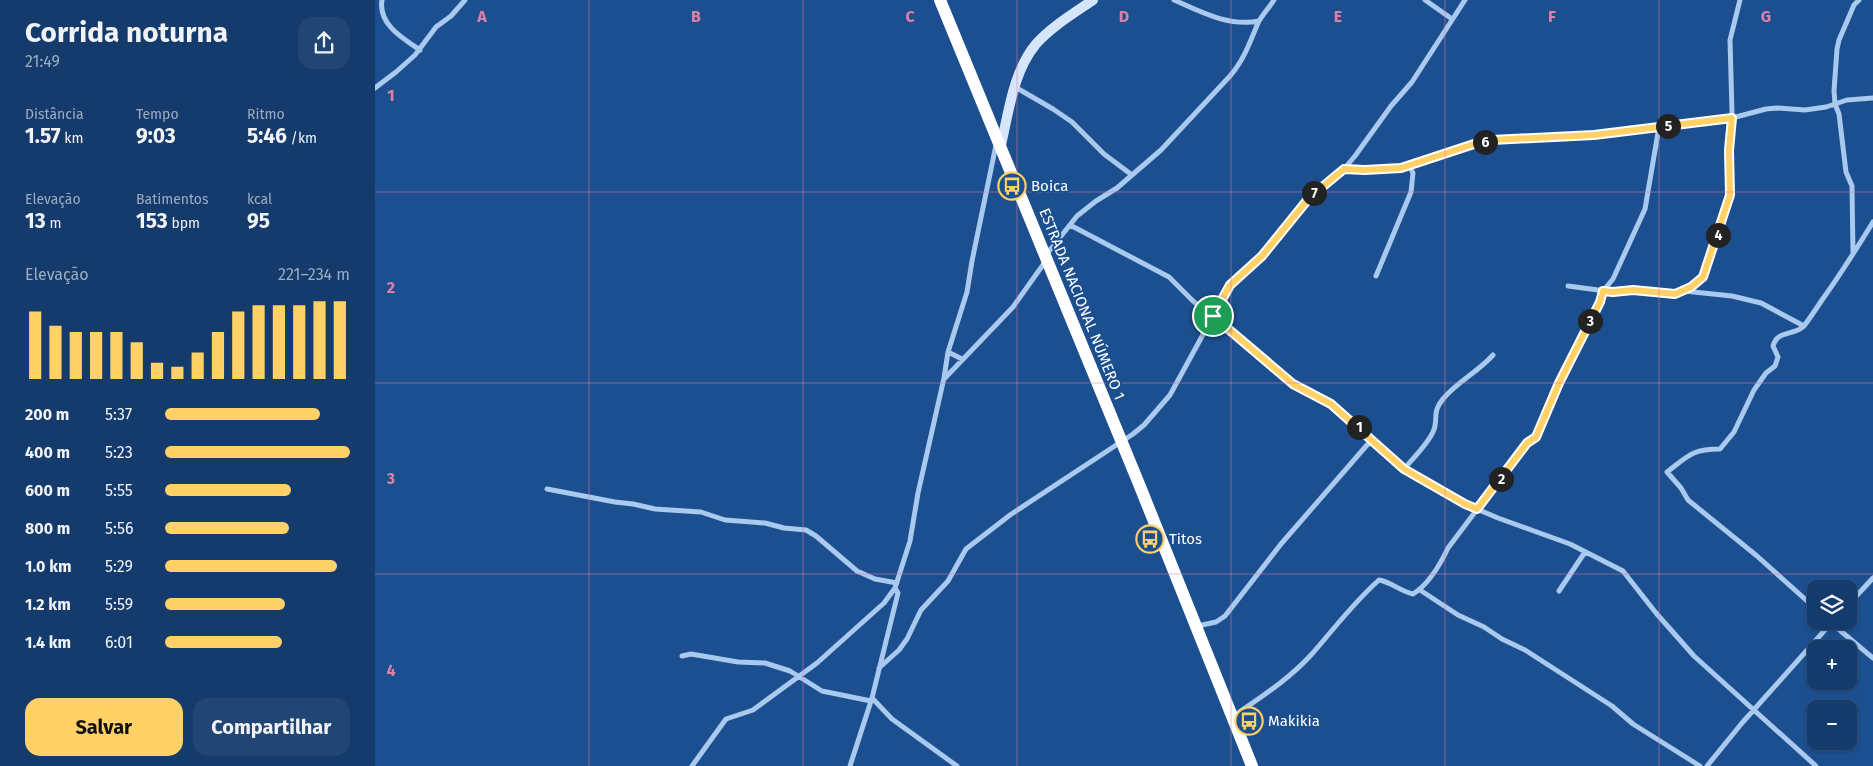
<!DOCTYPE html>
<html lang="pt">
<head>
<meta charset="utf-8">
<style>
	:root { --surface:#143b6b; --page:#214673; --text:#f1f3f6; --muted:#9dadc1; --line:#33557e; --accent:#ffd166 }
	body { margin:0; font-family:"Fira Sans",sans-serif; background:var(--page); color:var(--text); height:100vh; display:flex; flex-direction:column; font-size:19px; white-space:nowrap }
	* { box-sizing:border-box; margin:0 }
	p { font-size:16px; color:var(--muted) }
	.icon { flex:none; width:28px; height:28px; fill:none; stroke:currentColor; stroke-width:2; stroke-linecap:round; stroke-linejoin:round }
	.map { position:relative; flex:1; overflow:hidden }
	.side { display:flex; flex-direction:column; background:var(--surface); width:375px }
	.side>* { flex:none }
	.tools { position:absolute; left:1432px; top:580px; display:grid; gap:10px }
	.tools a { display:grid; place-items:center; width:50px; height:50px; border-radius:10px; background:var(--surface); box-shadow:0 1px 4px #0004,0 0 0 1px var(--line); font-size:25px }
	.pin { position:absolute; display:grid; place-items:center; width:42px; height:42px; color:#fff; margin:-21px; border:2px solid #fff; border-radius:50%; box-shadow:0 1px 5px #0007 }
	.km { position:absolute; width:25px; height:25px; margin:-12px; border-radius:50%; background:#222; color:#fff; font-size:14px; line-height:25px; text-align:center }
	.round { display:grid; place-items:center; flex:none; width:52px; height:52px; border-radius:15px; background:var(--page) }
	.headline { display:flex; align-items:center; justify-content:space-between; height:85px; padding:0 25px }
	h1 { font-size:28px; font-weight:700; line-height:38px }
	.metrics { display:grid; grid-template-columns:repeat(3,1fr); gap:8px; height:85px; padding:5px 25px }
	.metrics div { display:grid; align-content:center }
	.metrics b { font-size:21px; font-weight:700 }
	.metrics small { font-size:14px; font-weight:400 }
	.metrics p { font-size:14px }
	.chart { height:140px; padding:10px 25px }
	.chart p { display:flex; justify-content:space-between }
	.chart svg { width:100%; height:90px; margin-top:5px; stroke:var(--accent); stroke-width:6 }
	.primary-button { display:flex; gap:10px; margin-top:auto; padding:10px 25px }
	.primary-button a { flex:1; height:58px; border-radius:15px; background:var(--accent); color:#111; font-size:20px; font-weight:700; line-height:58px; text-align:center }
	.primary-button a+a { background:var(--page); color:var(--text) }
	ul { padding:0 25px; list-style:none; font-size:16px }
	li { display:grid; grid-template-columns:80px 60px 1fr; align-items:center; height:38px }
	li i { height:12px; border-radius:6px; background:var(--accent) }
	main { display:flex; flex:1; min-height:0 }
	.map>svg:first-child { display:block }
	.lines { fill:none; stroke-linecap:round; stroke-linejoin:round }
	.street { stroke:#a9c9ee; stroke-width:5 }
	.secondary { stroke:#d6e6fa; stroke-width:10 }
	.highway { stroke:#fff; stroke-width:12 }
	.route-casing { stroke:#fff; stroke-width:10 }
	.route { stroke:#ffd166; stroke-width:6 }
	.grid { fill:none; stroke:#dd80a5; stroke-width:1; stroke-opacity:0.55 }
	.labels { text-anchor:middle; stroke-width:4; stroke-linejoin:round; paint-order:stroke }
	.poi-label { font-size:15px; fill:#fff; stroke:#1b4f8f; text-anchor:start }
	.street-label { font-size:15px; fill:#fff; stroke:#1b4f8f }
	.grid-label { font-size:16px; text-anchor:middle; font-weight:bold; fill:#dd80a5; stroke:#1b4f8f; stroke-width:4; stroke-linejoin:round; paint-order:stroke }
</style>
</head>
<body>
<main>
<section class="side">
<div class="headline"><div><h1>Corrida noturna</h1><p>21:49</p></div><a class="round"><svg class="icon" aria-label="share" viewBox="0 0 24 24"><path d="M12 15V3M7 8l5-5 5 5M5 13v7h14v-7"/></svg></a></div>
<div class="metrics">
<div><p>Distância</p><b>1.57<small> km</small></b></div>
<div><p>Tempo</p><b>9:03</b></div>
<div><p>Ritmo</p><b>5:46<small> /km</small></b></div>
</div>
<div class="metrics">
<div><p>Elevação</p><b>13<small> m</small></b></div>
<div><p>Batimentos</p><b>153<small> bpm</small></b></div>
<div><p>kcal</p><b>95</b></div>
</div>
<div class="chart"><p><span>Elevação</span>221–234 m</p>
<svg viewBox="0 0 160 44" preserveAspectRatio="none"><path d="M5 44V11M15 44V18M25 44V21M35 44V21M45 44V21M55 44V26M65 44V36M75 44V38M85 44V31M95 44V21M105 44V11M115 44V8M125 44V8M135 44V8M145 44V6M155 44V6"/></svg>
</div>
<ul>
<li><b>200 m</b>5:37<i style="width:84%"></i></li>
<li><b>400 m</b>5:23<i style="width:100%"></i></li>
<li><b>600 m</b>5:55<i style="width:68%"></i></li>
<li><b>800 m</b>5:56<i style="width:67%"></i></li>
<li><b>1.0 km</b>5:29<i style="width:93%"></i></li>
<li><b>1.2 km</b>5:59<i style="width:65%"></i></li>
<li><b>1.4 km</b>6:01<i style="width:63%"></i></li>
</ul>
<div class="primary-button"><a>Salvar</a><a>Compartilhar</a></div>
</section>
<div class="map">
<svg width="1498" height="766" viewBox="0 0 1498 766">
	<rect width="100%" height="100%" fill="#1b4f8f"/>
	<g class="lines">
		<path class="street" d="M7,0C3,24 27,38 45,50
			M799,0C826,12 854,27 884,21
			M1050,0L1077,19
			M640,87L678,109L697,122L729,154L757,175
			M0,88L21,72L40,55L61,27L76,16L90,0
			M969,169L990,170L1026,168L1099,144L1117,140L1219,135L1357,118L1391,109L1402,108L1430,110L1451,107L1472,100L1498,98
			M695,225L794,277L818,301L918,383L956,404L1033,472L1090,504L1123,518L1195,544L1248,571L1281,613L1319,656L1441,766
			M1478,254L1477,186L1471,172L1464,114L1460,104L1459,91L1462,49L1464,40L1479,5L1484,0
			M671,255L702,216L721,201L742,188L786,150L855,76C869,60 875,42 883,23C887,15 894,8 899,0
			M1001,276L1036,192L1038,173L1034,165
			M1193,286L1238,292L1258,290L1300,294L1309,291L1324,281L1328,277L1333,266L1356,189L1354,171L1357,112L1355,40L1365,0
			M1309,291L1357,296L1386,303L1429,326
			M573,352L587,359
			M570,378L638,307L670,262
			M1029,469C1039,457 1052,445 1058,432C1064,420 1056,413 1068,399C1082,382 1103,372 1118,355
			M172,489L240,502L258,504L280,509L326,512L350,520L390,523L409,528L431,530L441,536L482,571L500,579L522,583
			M1045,590L1083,615L1109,627L1127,639L1150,650L1237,706L1258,724L1325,766
			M1184,591L1210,552
			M1474,604L1498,578
			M1441,609L1382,556L1313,500L1306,488L1292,472C1313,456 1317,449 1345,449L1359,432L1379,390L1391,373L1400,366L1403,357L1398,346C1402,330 1419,336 1429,326C1435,318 1441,309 1447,300C1465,275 1482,248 1498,222
			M1455,622L1498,658
			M827,625L841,622L850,616L906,544L992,445L996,443L1003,445
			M307,656L316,654L363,662L390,663L415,671L447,691L496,701
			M504,668L524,650L532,639L546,610L573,581L591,549L635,515L758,434L769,425L795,395L855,285L887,256L935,198L969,169L980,156L1016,106L1037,82L1090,0
			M497,698L517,719L582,766
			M863,713C889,695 915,678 936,655C959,629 978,603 1004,580C1016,582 1025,591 1038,594C1054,584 1065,565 1073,548L1152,443L1161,437L1184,383L1225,302L1228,291L1238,279L1270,209L1284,127
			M317,766L351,719L378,710L442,663L509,603L520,588L535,541L543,493L569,378L573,352L592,292L597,261L621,145
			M475,766L497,698L521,601L523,593L520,588
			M1332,766L1367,723L1458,621"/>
		<path class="secondary" d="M626,145C634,111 638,72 661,44C676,27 699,13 718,0"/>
		<path class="highway" d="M565,0L764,484L877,766"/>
	</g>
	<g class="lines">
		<g class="route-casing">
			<path id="route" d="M1357,118L1354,150L1355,195L1328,277L1316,287L1300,294L1258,290L1238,292L1228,291L1225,302L1184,383L1161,437L1152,443L1102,509L1090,504L1029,469L956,404L918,384L838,316L855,285L887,256L934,198L969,169L990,170L1026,168L1099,144L1117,140L1219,135Z"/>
		</g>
		<use href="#route" class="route"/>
	</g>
	<path class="grid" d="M214,0V766M428,0V766M642,0V766M856,0V766M1070,0V766M1284,0V766M0,192H1498M0,383H1498M0,574H1498"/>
	<defs>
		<g id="bus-ring" transform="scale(1.4375)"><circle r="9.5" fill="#1b4f8f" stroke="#ffd166" stroke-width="1.5"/><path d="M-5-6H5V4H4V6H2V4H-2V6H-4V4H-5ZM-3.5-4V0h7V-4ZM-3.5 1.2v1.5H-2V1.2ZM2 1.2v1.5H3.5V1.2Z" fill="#ffd166"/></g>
	</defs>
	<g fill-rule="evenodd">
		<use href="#bus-ring" x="637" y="186"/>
		<use href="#bus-ring" x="775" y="539"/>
		<use href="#bus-ring" x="874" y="721"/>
	</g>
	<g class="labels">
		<g class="poi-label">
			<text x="656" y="191">Boica</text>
			<text x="794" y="544">Titos</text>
			<text x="893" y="726">Makikia</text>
		</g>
		<g class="street-label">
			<text transform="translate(707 304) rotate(68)" y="5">ESTRADA NACIONAL NÚMERO 1</text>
		</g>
	</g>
	<g class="grid-label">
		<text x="107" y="22">A</text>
		<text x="321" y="22">B</text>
		<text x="535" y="22">C</text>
		<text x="749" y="22">D</text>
		<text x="963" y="22">E</text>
		<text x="1177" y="22">F</text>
		<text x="1391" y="22">G</text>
		<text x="16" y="101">1</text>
		<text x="16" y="293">2</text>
		<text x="16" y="484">3</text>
		<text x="16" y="676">4</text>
	</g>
</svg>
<div class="tools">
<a><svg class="icon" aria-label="layers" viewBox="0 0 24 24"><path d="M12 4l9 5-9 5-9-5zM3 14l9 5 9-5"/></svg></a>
<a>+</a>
<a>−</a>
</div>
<div class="pin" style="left:838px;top:316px;background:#1e9e55"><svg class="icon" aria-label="arrive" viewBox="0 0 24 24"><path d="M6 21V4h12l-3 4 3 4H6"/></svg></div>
<b class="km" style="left:984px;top:427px">1</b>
<b class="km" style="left:1126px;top:479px">2</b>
<b class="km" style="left:1215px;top:321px">3</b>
<b class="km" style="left:1343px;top:235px">4</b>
<b class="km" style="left:1293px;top:126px">5</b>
<b class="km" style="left:1110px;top:142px">6</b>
<b class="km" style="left:939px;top:193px">7</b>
</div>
</main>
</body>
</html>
